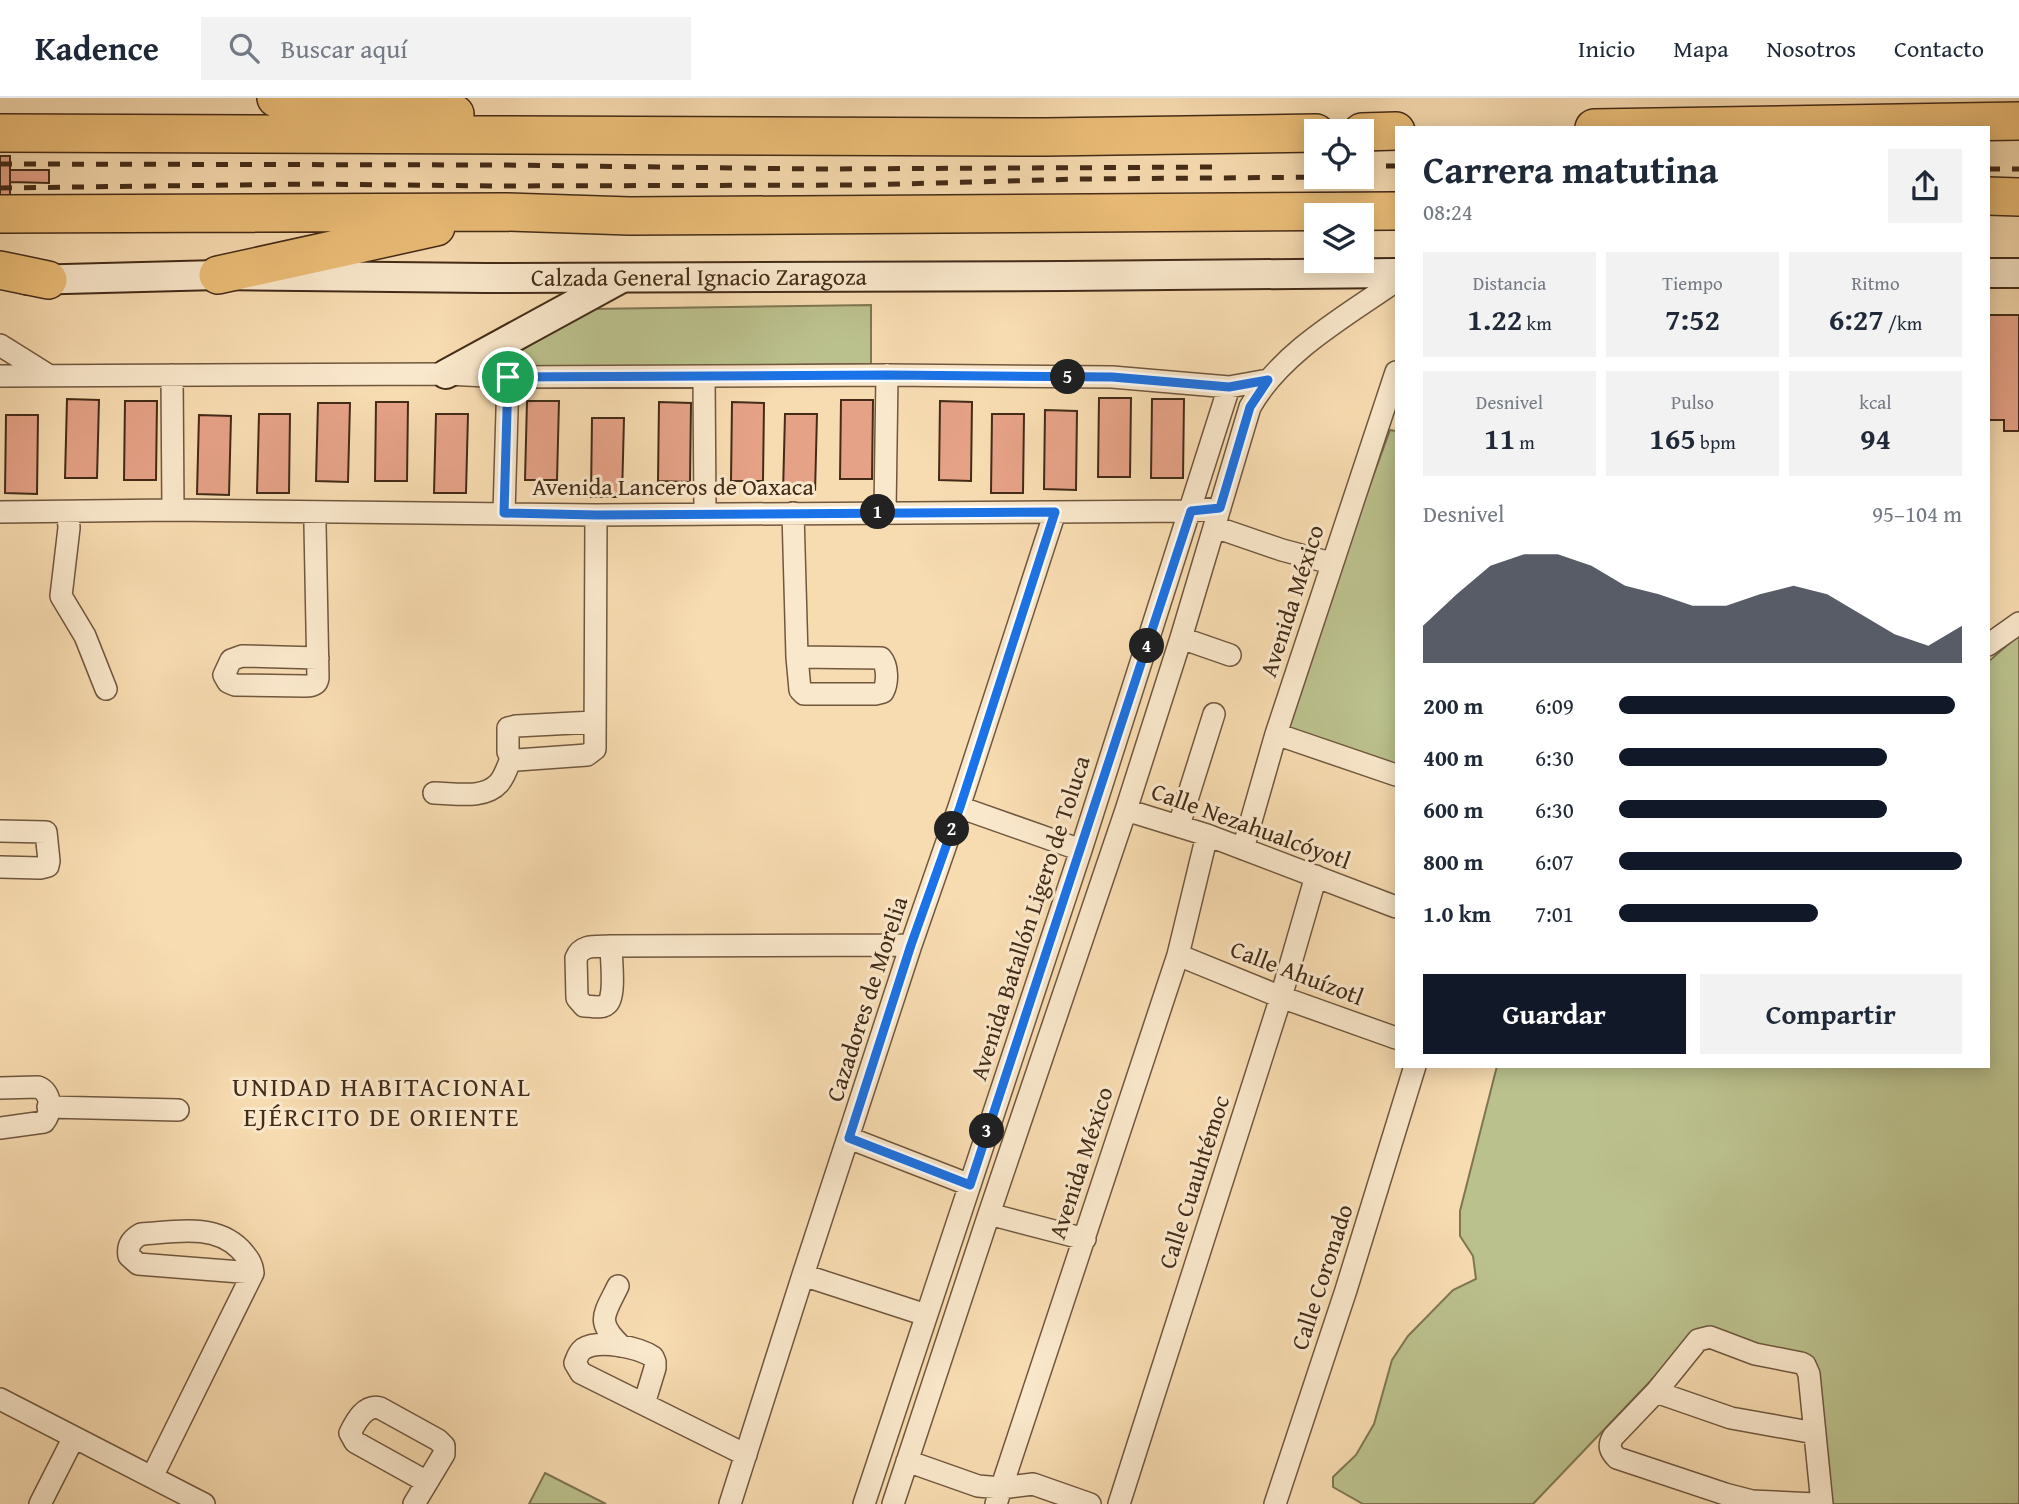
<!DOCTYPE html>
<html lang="es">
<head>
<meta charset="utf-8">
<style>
	:root { --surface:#fff; --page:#f2f2f3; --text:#1f2937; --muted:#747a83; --line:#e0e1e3; --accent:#111827 }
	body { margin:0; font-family:"Gentium Book Plus",serif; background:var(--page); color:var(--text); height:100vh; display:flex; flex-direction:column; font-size:26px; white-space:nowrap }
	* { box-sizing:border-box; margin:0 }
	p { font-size:23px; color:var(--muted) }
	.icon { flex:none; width:38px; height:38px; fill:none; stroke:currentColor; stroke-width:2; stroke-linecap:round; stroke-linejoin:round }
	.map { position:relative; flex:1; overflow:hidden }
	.sheet { position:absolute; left:1395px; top:28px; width:595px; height:942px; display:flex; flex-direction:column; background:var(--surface); border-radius:0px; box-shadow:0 4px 18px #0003 }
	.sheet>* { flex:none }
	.tools { position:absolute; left:1304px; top:21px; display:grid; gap:14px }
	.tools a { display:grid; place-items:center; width:70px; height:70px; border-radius:0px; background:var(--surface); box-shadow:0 4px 18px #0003; font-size:35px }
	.pin { position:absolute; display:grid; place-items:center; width:60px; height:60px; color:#fff; margin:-30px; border:4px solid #fff; border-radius:50%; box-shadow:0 2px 7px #0007 }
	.km { position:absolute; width:35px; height:35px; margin:-18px; border-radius:50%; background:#222; color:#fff; font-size:19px; line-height:35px; text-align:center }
	.round { display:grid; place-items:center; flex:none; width:74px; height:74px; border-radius:0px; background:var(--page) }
	.headline { display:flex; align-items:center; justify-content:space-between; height:119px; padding:0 28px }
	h1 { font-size:38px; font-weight:600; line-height:52px }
	.metrics { display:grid; grid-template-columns:repeat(3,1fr); gap:10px; height:119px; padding:7px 28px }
	.metrics div { display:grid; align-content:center; border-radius:0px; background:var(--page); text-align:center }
	.metrics b { font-size:30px; font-weight:600 }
	.metrics small { font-size:19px; font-weight:400 }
	.metrics p { font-size:19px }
	.chart { height:196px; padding:14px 28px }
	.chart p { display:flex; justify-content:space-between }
	.chart svg { width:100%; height:126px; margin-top:7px; fill:var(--accent); opacity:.7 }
	.primary-button { display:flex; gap:14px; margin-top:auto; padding:14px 28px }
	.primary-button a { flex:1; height:80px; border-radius:0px; background:var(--accent); color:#fff; font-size:28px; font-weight:600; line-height:80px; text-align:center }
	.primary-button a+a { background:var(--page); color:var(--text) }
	ul { padding:0 28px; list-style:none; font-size:23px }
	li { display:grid; grid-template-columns:112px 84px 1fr; align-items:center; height:52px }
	li i { height:18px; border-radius:9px; background:var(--accent) }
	header { display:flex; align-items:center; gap:42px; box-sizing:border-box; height:98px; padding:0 35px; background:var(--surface); border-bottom:2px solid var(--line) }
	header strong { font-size:33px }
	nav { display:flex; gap:38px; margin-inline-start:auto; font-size:24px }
	.search { width:490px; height:63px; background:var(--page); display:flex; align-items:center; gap:18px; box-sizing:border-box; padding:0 24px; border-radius:0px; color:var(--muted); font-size:26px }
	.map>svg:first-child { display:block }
	.green { fill:#bbc18d; stroke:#7f7652; stroke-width:2 }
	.building { fill:#e6a287; stroke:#432b18; stroke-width:2 }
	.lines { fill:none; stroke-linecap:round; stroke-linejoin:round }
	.minor-casing { stroke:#70573e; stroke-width:24 }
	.secondary-casing { stroke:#432b18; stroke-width:32 }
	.motorway-casing { stroke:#432b18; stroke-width:40 }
	.minor { stroke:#fae8cc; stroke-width:21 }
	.secondary { stroke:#fae8cc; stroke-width:28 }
	.motorway { stroke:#ecbe78; stroke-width:37 }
	.rail { stroke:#432b18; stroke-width:5; stroke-dasharray:12 12; stroke-linecap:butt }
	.route-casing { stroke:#fff; stroke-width:14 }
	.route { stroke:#1a73e8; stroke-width:9 }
	.labels { text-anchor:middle; stroke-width:6; stroke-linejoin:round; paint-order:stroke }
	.street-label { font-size:24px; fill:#432b18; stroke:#fae8cc }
	.neighbourhood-label { font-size:26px; letter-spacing:2px; fill:#432b18; stroke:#fae8cc }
</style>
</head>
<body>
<header>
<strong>Kadence</strong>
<div class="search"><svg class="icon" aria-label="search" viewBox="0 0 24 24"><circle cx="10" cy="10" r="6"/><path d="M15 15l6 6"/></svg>Buscar aquí</div>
<nav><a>Inicio</a><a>Mapa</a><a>Nosotros</a><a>Contacto</a></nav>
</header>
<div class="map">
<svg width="2019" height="1406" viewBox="0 0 2019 1406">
	<rect width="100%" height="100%" fill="#f8dcb1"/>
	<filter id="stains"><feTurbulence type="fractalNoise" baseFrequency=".00286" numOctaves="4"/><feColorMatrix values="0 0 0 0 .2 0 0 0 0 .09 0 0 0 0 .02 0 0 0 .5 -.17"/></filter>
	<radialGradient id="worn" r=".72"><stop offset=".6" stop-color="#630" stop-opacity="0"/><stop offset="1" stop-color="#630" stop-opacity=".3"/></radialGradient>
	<path class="green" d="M871,207V266L492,270L589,211Z
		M1390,332L1396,333V673L1280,634Z
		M2019,537V1406H1828L1813,1261L1699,1232L1533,1406H1363L1333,1389V1379L1356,1357L1374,1326L1392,1262L1408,1238L1453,1192L1476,1181L1473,1158L1460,1138V1113L1497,968H1988V564Z
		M545,1375L606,1406H529Z"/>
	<path class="building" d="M0,58H10V97H0Z
		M10,72H49V85L10,84Z
		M1988,217H2019V333H2004V322H1988Z
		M1099,300H1131L1130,379H1098Z
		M67,301L99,302L97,380H65Z
		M1152,301H1184L1183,380H1151Z
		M841,302H873L872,381H840Z
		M125,303H157L156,382H124Z
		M527,303H559L557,382H525Z
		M940,303L972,304L971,383L939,382Z
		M376,304H408L407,383H375Z
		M659,304L691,305L690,384L658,383Z
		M732,304L764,305L763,383H731Z
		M318,305H350L348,384L316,383Z
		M1045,312L1077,313L1076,392L1044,391Z
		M259,316H290L289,395H257Z
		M436,316H468L466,395H434Z
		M785,316H817L815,395H783Z
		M992,316H1024L1023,395H991Z
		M6,317H38L37,396L5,395Z
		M199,317L231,318L229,397L197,396Z
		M592,320H624L622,399H591Z"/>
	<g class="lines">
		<g class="minor-casing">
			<path id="minor" d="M0,247L48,277
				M172,277L173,412
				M0,278L446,276L508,279L887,277L1112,279L1229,289L1268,282
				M704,279L705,415
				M0,414L173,412L596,417L1191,413L1220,410
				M68,414L69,430L61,498L85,538L106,591
				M316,414L315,427L318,580C317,587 311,588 305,588L235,587L228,584L224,577L231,562L242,558L318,560
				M885,414L887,277
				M504,415L508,279
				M793,415L797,559L800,592L804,596H875L883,594C888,585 888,568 881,560L797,559
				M1215,429L1282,452L1331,465
				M1181,540L1230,557
				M1988,547L2019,525
				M1276,636L1396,677
				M511,660L517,662L587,657L595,651L596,417
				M434,695C454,695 484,702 499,685C505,678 508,668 511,660L508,654V630L516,628L594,624
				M959,709L1081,752
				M1126,712L1207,737L1396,809
				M1179,727L1214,616
				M0,733L46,734L49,763L48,768L40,770L0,769
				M1243,751L1276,636L1396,274
				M611,848C611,860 616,900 607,906C602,911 591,908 584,908L577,900L576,860C582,845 598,849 611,848L911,847
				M1178,857L1281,899L1396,940
				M0,990L38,989C52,994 52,1014 44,1024L0,1030
				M48,1009L178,1012
				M849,1040L970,1087
				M989,1116L1085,1141
				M803,1177L926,1217
				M618,1188C604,1217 595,1223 621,1248
				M1656,1294L1731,1320L1815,1335
				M0,1301L204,1406
				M644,1306L655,1270V1264L653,1259C638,1249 599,1241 583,1251C578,1255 577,1260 575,1265L581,1275L746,1357
				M907,1363L978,1388L1001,1390L1033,1386L1090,1406
				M152,1379L253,1175C252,1164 247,1159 240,1151C214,1125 174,1134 141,1136C132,1141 127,1147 129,1158L138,1166L253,1175
				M40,1406L74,1339
				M414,1406L444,1356V1348L438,1342L380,1310C365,1306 356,1323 350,1335L355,1344L427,1384
				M730,1406L803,1177L911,847L959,709L1055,414
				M864,1406L1081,752L1229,289
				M893,1406L989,1116L1126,712L1181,540L1250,309C1281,254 1346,218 1396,183
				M996,1406L1178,857L1207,737
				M1119,1406L1281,899L1316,778
				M1275,1406L1346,1192L1415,968
				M1816,1406L1752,1403L1725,1396L1617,1360C1610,1353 1608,1348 1613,1339L1656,1294L1698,1242L1710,1239L1755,1256L1801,1265L1805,1267L1809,1276L1822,1406"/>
		</g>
		<g class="secondary-casing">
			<g id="secondary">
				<path d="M1988,175H2019"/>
				<path id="s1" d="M27,182L218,177L485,180L1064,178L1396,175"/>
				<path d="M446,276L622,180"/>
			</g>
		</g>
		<g class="motorway-casing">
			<path id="motorway" d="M276,0L294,4L414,11L455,16
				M1594,30L2019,23
				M1362,34L1396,33
				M0,35L1046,39L1316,35
				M1988,98L2019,99
				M0,116L506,114L630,118L1396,113
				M0,172L48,182
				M218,177L436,129"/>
		</g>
		<use href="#minor" class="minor"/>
		<use href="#secondary" class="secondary"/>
		<use href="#motorway" class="motorway"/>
		<path class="rail" d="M0,66L504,67L816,71L1218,69
			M1362,68H1396
			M1988,71H2019
			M0,90L313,86L493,88L865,87L1080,81L1340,79"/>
	</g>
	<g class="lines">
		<g class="route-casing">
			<path id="route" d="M887,277L1112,279L1229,289L1268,282L1250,309L1220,410L1191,413L970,1087L849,1040L911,847L960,709L1055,414L596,417L504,415L508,279Z"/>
		</g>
		<use href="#route" class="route"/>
	</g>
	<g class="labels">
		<g class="street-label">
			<text dy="8" stroke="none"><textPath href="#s1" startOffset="672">Calzada General Ignacio Zaragoza</textPath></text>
			<text x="673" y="397">Avenida Lanceros de Oaxaca</text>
			<text transform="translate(1292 503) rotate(-72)" y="8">Avenida México</text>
			<text transform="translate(1251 728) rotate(20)" y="8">Calle Nezahualcóyotl</text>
			<text transform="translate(1030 820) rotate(-72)" y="8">Avenida Batallón Ligero de Toluca</text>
			<text transform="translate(1297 875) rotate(21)" y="8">Calle Ahuízotl</text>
			<text transform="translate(867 901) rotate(-72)" y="8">Cazadores de Morelia</text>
			<text transform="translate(1081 1065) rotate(-72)" y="8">Avenida México</text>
			<text transform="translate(1194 1084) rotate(-72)" y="8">Calle Cuauhtémoc</text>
			<text transform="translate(1322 1179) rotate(-72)" y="8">Calle Coronado</text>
		</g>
		<g class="neighbourhood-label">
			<text x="382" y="998">UNIDAD HABITACIONAL<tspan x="382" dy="30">EJÉRCITO DE ORIENTE</tspan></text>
		</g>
	</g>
	<rect width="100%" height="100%" filter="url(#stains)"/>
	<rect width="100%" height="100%" fill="url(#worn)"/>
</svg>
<div class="tools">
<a><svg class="icon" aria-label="locate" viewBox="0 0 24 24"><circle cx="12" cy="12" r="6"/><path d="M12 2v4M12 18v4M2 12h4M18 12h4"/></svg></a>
<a><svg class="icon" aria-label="layers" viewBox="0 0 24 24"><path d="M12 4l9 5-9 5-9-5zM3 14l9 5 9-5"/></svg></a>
</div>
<div class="pin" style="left:508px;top:279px;background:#1e9e55"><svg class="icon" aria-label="arrive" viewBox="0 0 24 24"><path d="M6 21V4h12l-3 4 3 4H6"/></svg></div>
<b class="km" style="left:878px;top:414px">1</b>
<b class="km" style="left:952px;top:731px">2</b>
<b class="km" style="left:987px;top:1033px">3</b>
<b class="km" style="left:1147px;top:548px">4</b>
<b class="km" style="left:1068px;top:279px">5</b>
<section class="sheet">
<div class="headline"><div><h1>Carrera matutina</h1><p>08:24</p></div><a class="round"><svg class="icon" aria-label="share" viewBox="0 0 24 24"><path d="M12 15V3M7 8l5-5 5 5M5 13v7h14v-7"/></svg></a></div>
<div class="metrics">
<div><p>Distancia</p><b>1.22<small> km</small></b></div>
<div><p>Tiempo</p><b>7:52</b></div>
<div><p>Ritmo</p><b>6:27<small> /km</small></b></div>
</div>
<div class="metrics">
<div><p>Desnivel</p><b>11<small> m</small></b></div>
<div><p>Pulso</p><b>165<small> bpm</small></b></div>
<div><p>kcal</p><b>94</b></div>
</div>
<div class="chart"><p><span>Desnivel</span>95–104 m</p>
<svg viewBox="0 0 160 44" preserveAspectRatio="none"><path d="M0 44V31L10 20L20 10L30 6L40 6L50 10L60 17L70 20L80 24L90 24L100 20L110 17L120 20L130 27L140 34L150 38L160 31V44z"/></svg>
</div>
<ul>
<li><b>200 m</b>6:09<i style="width:98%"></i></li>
<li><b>400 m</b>6:30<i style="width:78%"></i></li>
<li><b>600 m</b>6:30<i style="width:78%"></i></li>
<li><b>800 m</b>6:07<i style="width:100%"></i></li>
<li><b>1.0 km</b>7:01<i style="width:58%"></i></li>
</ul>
<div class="primary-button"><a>Guardar</a><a>Compartir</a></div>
</section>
</div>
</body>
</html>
